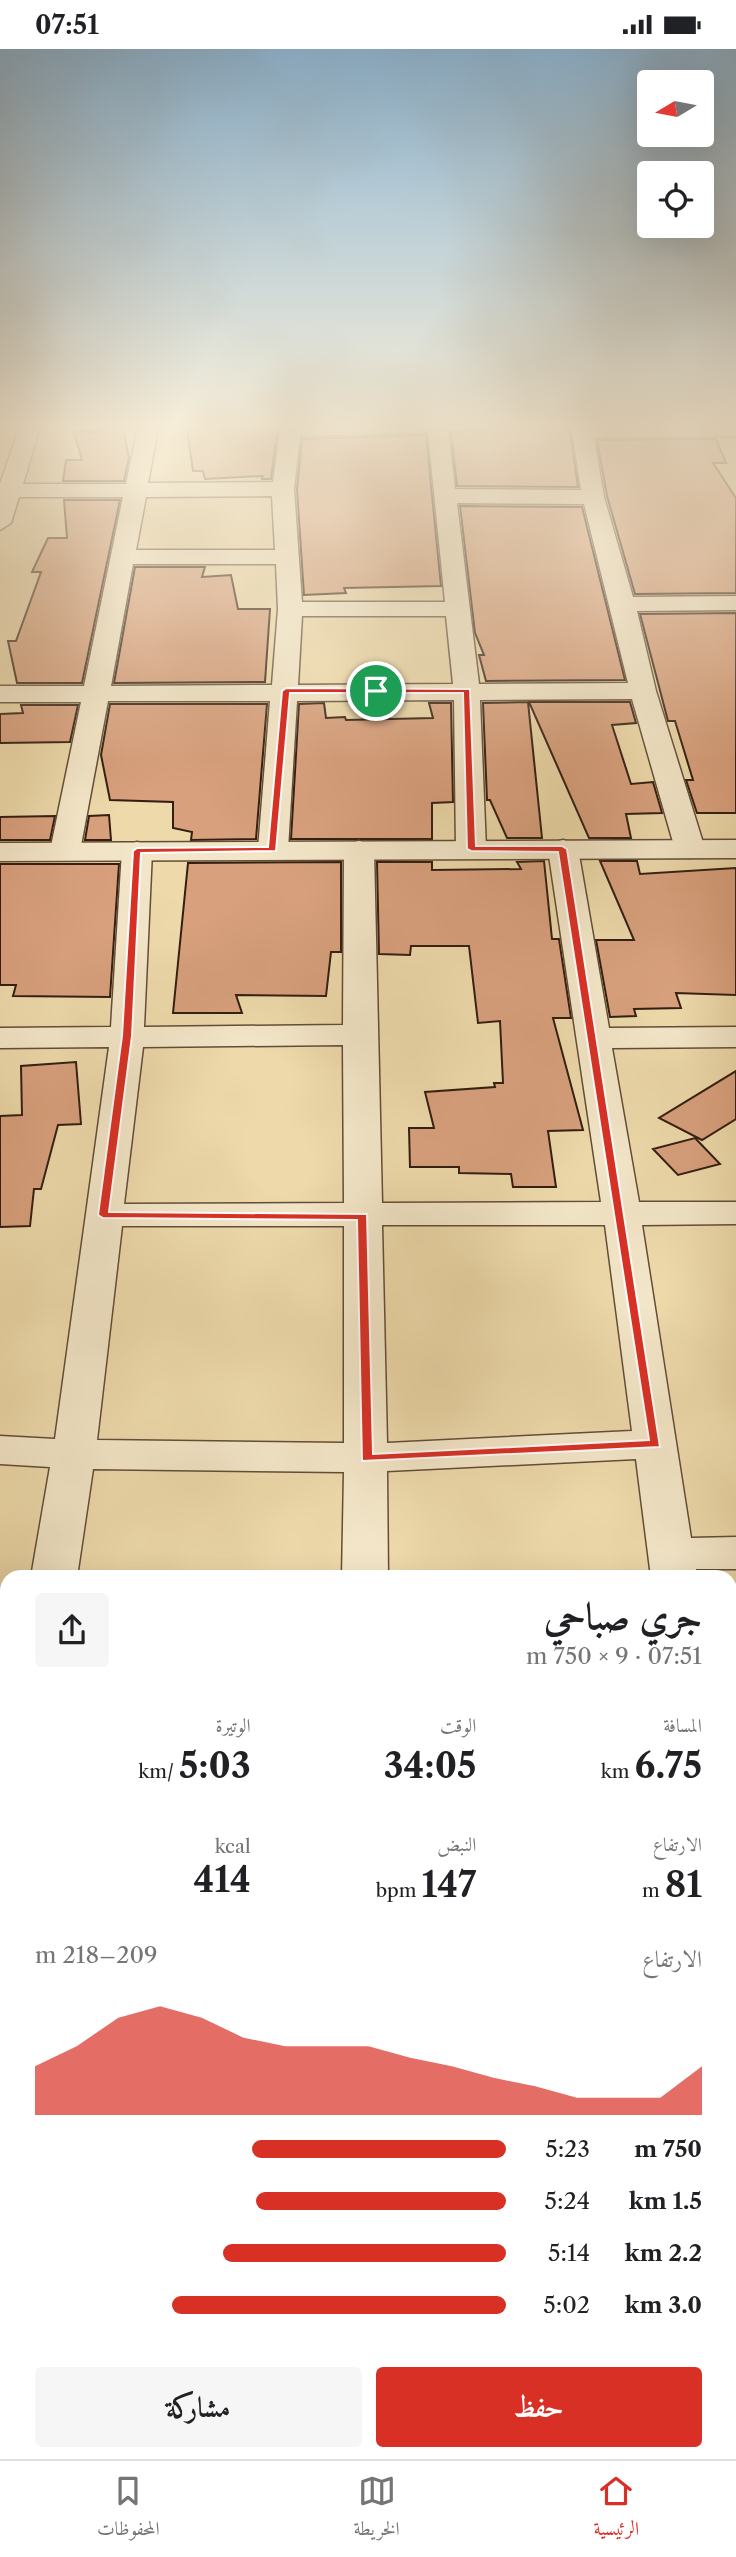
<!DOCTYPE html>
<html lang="ar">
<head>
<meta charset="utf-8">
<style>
	:root { --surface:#fff; --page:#f6f6f6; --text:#202124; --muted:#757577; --line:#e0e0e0; --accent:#d93025 }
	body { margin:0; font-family:"Libre Caslon Text",Amiri,serif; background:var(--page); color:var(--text); direction:rtl; height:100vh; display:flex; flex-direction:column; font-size:26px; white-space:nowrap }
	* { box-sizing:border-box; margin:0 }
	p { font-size:23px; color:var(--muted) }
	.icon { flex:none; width:38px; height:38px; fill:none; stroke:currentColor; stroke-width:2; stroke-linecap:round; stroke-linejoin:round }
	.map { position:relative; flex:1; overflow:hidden; direction:ltr }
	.panel { position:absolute; left:0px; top:1521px; width:737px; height:891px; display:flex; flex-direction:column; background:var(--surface); border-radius:21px 21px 0 0; box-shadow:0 7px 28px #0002; direction:rtl }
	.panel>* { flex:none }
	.needle { width:46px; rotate:260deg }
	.controls { position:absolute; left:637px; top:21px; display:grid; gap:14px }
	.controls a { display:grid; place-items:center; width:77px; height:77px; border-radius:7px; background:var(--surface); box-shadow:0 7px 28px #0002; font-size:35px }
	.pin { position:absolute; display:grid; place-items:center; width:60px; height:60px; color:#fff; margin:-30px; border:4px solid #fff; border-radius:50%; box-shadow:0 2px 7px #0007 }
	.round { display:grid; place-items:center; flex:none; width:74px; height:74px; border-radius:7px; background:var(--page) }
	.overview { display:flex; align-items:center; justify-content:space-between; height:119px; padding:0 35px }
	h1 { font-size:38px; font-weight:700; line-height:52px }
	.figures { display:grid; grid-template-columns:repeat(3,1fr); gap:10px; height:119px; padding:7px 35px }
	.figures div { display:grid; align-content:center }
	.figures b { font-size:35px; font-weight:700 }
	.figures small { font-size:19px; font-weight:400 }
	.figures p { font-size:19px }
	.chart { height:196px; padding:14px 35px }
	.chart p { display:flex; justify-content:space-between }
	.chart svg { width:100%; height:126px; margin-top:7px; fill:var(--accent); opacity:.7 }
	.button { display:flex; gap:14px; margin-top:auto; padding:14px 35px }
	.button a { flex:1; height:80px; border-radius:7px; background:var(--accent); color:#fff; font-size:28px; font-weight:700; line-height:80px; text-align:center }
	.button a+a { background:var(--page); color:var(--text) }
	ul { padding:0 35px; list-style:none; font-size:23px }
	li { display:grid; grid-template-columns:112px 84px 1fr; align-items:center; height:52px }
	li i { height:18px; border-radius:9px; background:var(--accent) }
	.status { display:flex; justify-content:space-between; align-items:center; height:49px; padding:0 35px; background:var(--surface); direction:ltr }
	.status svg { height:19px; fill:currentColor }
	.dock { display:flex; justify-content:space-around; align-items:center; height:98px; border-top:2px solid var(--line); background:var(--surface); font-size:19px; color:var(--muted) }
	.dock a { display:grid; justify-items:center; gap:4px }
	.dock .on { color:var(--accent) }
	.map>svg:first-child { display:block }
	.building { fill:#d8a07d; stroke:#331e11; stroke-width:2 }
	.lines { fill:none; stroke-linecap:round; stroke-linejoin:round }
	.minor-casing { stroke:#624d37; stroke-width:3 }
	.tertiary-casing { stroke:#624d37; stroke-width:3 }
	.minor { fill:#f3e6c8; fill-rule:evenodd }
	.tertiary { fill:#f3e6c8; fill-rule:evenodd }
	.route { fill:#d93025; stroke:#fff; stroke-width:2; fill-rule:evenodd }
</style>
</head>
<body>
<div class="status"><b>07:51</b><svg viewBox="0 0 49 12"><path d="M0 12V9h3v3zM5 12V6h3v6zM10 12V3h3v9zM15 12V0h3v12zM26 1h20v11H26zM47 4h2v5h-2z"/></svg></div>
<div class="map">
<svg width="736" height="2410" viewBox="0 0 736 2410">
	<rect width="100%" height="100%" fill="#edd9aa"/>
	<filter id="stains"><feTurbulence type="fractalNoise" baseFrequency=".00286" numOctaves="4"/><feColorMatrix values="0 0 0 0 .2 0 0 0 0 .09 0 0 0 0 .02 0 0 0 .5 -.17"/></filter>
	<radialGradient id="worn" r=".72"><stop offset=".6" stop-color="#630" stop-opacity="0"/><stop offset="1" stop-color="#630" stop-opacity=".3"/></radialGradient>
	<path class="building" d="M99,374H122L129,409L124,432H63L66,411H82L74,383H98Z
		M186,374L278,376L271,430H262L263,427L205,430L203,422H193Z
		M465,374H569L578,438L457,437L451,383L469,382Z
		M426,386L441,537L344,539L346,544L304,546L297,440L302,390Z
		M716,390L726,414H713L736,449V544L635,545L607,447L597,391Z
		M64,451H120L82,634H17L8,592H16L41,523H32L48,489H67Z
		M460,457L582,458L625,631L486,632L479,606H484L475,584Z
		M135,518H205L202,528L231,526L238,560H270L265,633L114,634Z
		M736,564V764H697L686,731H693L675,672H668L640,565Z
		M528,653L542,789H507L490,751H487L483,654Z
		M529,653H630L636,674L612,676L631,735L653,733L662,764L626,765L631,789H589Z
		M324,654L326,669L345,668L346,671L433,669L429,654H451L453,753L432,754V790H291L299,655Z
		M110,655H267L256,790L191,791L192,783L173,779V753L110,751L101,706Z
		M21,656H78L70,693L0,694V665L23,664Z
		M109,766L111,791H85L89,767Z
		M55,767L50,791H0V768Z
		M544,812L552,890H559L571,969H553L583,1081L548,1082L556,1138H513L511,1125L459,1124V1118H410L409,1079H434L425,1043L495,1038L494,1034H503L500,972L478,974L469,897H411L410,906L379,905L377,813H432V821L521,820L517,813Z
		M600,812H637L640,825L736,819V946L676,944L681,959L634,960L636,967L610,968L596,891H634Z
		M341,813V903H331L326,947L236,946L242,964H173L188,814Z
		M0,815H119L110,948L13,947L16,936H0Z
		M76,1013L81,1075L58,1076L41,1140H34L30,1177L0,1178V1067L22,1066L21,1017Z
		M736,1022V1070L702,1091L659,1069Z
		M695,1089L720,1115L678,1126L653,1100Z"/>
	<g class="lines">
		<g class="minor-casing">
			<path id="minor" d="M21,374H41L23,435H126L139,374H159L148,434L273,433L281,374H447L455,440L581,441L571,374L736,375V387L594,388L604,448L633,548L736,547V561L637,562L656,642L705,800L701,806L690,809L679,806L675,800L632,650L480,651L486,800L482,806L471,809L460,806L456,800L454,651L297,652L288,800L284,806L273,809L262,806L258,800L270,652H108L80,802L76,808L65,811L54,808L50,802L81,653H0V637H84L123,448H19L11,474L0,481V435ZM428,383L445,553H302L294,440L300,387ZM272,447L275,501H136L146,448ZM457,454L584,455L628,634L479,635ZM133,515H276L278,560L272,636L111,637ZM302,567H446L453,635L298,636Z
				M563,791L574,794L578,800L609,979L736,978V998L612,999L639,1153H736V1175L642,1176L691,1489L736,1488V1520H696L697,1528H651L636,1410L387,1422L388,1528H342L344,1423L93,1420L77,1528H31L50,1418L0,1415V1387L55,1390L109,998L0,999V979L111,978L122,802L126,796L137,793L148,796L152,802L144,978L343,976L344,801L348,795L359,792L370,795L374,801L382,1154L601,1153L548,800L552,794ZM343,996L344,1154L124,1155L143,998ZM382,1176H605L632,1382L387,1394ZM122,1177H344V1394L97,1391Z
				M7,1798V1884L0,1887V1800Z
				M730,1857L736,1859V1953L730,1951Z
				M730,2254H736V2314H730Z
				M0,2267H7V2327H0Z
				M330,2404H394V2410H330Z"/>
		</g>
		<g class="tertiary-casing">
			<path id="tertiary" d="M736,791V809L0,812V794Z"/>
		</g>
		<use href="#minor" class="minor"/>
		<use href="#tertiary" class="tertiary"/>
	</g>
	<linearGradient id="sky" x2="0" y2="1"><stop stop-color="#8bb5d4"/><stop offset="0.53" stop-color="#f7eed9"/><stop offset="1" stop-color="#f7eed9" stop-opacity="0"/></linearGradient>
	<rect width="736" height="711" fill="url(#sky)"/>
	<path class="route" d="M286,639L470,640L476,797H562L567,800L660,1398L362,1412L357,1171L103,1169L98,1166L122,987L133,802L137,799L268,798L282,642ZM290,644H463L467,800L471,802L558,803L649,1391L373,1405L367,1165L109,1163L132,987L141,804L276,802Z"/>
	<rect width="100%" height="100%" filter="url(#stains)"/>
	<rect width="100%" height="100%" fill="url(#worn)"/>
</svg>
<div class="controls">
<a><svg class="needle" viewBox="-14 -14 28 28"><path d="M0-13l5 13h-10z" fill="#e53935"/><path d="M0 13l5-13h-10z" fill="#757577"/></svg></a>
<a><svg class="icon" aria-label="locate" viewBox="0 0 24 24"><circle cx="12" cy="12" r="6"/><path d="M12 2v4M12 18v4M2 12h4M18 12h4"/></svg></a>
</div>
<div class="pin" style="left:376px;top:642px;background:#1e9e55"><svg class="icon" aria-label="arrive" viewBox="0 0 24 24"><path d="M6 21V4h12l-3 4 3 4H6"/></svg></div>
<section class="panel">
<div class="overview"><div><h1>جري صباحي</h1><p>07:51 · 9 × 750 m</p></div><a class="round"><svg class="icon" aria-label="share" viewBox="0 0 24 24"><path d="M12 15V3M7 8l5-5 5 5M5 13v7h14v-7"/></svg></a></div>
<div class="figures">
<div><p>المسافة</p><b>6.75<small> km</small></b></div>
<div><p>الوقت</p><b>34:05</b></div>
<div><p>الوتيرة</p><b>5:03<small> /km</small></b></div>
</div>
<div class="figures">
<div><p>الارتفاع</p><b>81<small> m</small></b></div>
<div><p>النبض</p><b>147<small> bpm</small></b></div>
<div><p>kcal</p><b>414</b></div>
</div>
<div class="chart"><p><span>الارتفاع</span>209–218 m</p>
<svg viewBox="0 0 160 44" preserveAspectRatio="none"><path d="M0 44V27L10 20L20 10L30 6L40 10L50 17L60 20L70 20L80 20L90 24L100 27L110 31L120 34L130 38L140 38L150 38L160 27V44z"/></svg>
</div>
<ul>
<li><b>750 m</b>5:23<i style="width:54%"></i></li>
<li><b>1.5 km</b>5:24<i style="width:53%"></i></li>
<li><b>2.2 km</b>5:14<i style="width:60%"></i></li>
<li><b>3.0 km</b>5:02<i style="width:71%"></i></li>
</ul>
<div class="button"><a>حفظ</a><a>مشاركة</a></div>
</section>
</div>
<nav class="dock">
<a class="on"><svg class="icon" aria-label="home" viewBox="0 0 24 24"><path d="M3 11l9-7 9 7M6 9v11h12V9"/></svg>الرئيسية</a>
<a><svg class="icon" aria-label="map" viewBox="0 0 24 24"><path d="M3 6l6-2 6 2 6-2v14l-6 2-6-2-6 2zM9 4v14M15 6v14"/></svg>الخريطة</a>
<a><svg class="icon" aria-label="saved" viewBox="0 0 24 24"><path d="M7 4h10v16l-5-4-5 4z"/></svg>المحفوظات</a>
</nav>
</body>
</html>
